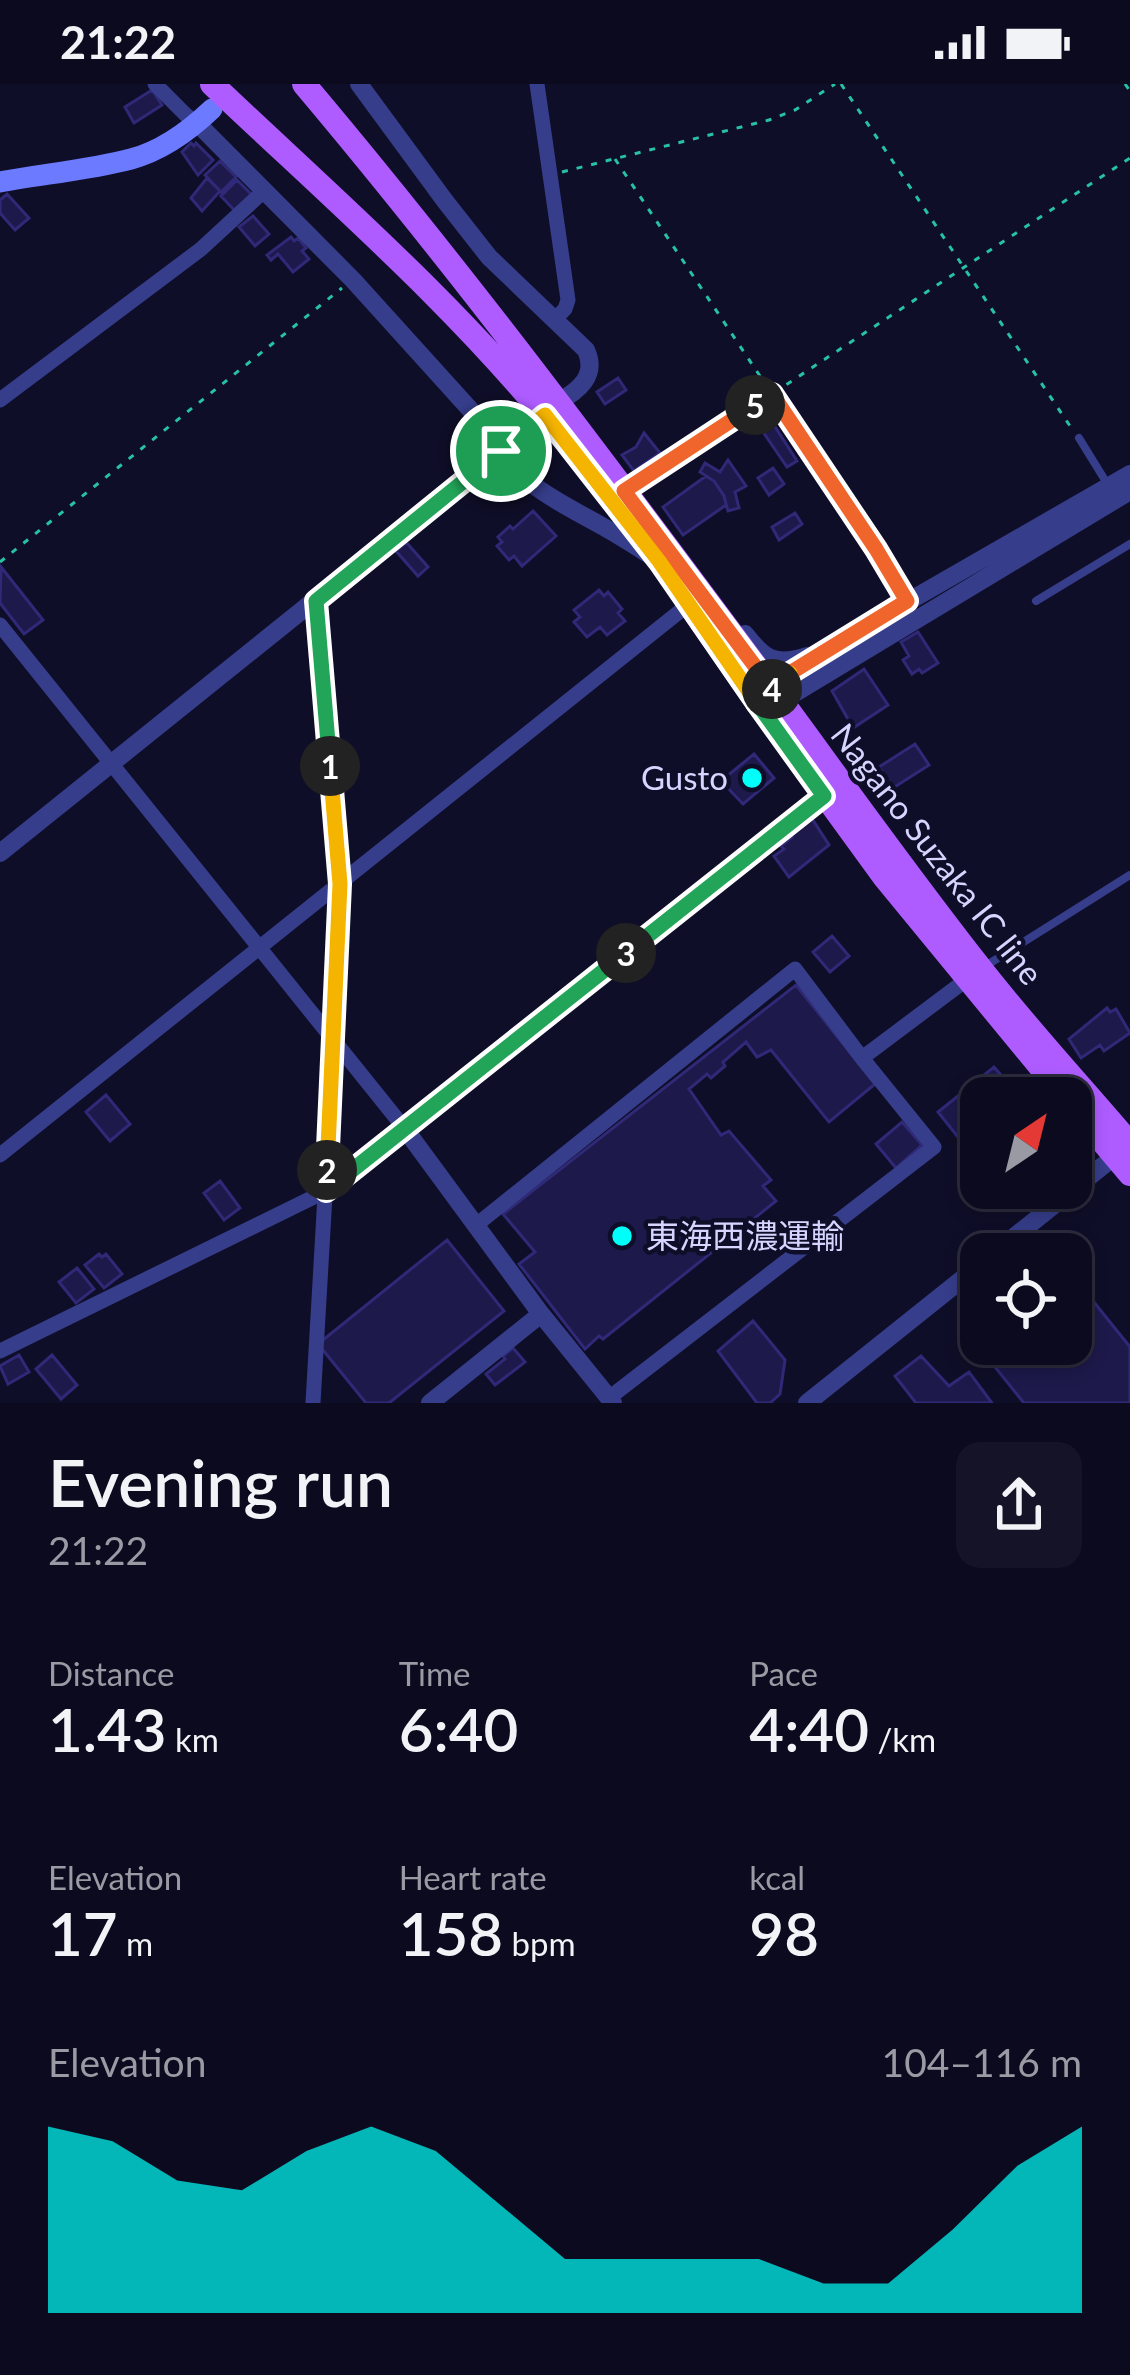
<!DOCTYPE html>
<html lang="en">
<head>
<meta charset="utf-8">
<style>
	:root { --surface:#0b0a1e; --page:#141327; --text:#f1f3f6; --muted:#9a9aa4; --line:#2b2b3c; --accent:#01fff9 }
	body { margin:0; font-family:Lato,"Noto Sans JP",sans-serif; background:var(--page); color:var(--text); height:100vh; display:flex; flex-direction:column; font-size:45px; white-space:nowrap }
	* { box-sizing:border-box; margin:0 }
	p { font-size:39px; color:var(--muted) }
	.icon { flex:none; width:66px; height:66px; fill:none; stroke:currentColor; stroke-width:2; stroke-linecap:round; stroke-linejoin:round }
	.map { position:relative; height:1319px; overflow:hidden }
	.details { display:flex; flex-direction:column; background:var(--surface); flex:1 }
	.details>* { flex:none }
	.needle { width:78px; rotate:35deg }
	.tools { position:absolute; left:960px; top:993px; display:grid; gap:24px }
	.tools a { display:grid; place-items:center; width:132px; height:132px; border-radius:24px; background:var(--surface); box-shadow:0 6px 18px #0003,0 0 0 3px var(--line); font-size:60px }
	.pin { position:absolute; display:grid; place-items:center; width:102px; height:102px; color:#fff; margin:-51px; border:6px solid #fff; border-radius:50%; box-shadow:0 3px 12px #0007 }
	.km { position:absolute; width:60px; height:60px; margin:-30px; border-radius:50%; background:#222; color:#fff; font-size:33px; line-height:60px; text-align:center }
	.round { display:grid; place-items:center; flex:none; width:126px; height:126px; border-radius:24px; background:var(--page) }
	.summary { display:flex; align-items:center; justify-content:space-between; height:204px; padding:0 48px }
	h1 { font-size:66px; font-weight:600; line-height:90px }
	.stats { display:grid; grid-template-columns:repeat(3,1fr); gap:18px; height:204px; padding:12px 48px }
	.stats div { display:grid; align-content:center }
	.stats b { font-size:60px; font-weight:600 }
	.stats small { font-size:33px; font-weight:400 }
	.stats p { font-size:33px }
	.chart { height:336px; padding:24px 48px }
	.chart p { display:flex; justify-content:space-between }
	.chart svg { width:100%; height:216px; margin-top:12px; fill:var(--accent); opacity:.7 }
	.status { display:flex; justify-content:space-between; align-items:center; height:84px; padding:0 60px; background:var(--surface); direction:ltr }
	.status svg { height:33px; fill:currentColor }
	.map>svg:first-child { display:block }
	.building { fill:#1d194a; stroke:#2f2978; stroke-width:3 }
	.lines { fill:none; stroke-linecap:round; stroke-linejoin:round }
	.path { stroke:#27c1a4; stroke-width:3; stroke-dasharray:6 9; stroke-linecap:butt }
	.service { stroke:#363d8a; stroke-width:8 }
	.minor { stroke:#363d8a; stroke-width:15 }
	.tertiary { stroke:#363d8a; stroke-width:18 }
	.secondary { stroke:#6c7aff; stroke-width:21 }
	.primary { stroke:#ae5cff; stroke-width:24 }
	.split-1-casing { stroke:#fff; stroke-width:24 }
	.split-2-casing { stroke:#fff; stroke-width:24 }
	.split-3-casing { stroke:#fff; stroke-width:24 }
	.split-4-casing { stroke:#fff; stroke-width:24 }
	.split-5-casing { stroke:#fff; stroke-width:24 }
	.split-6-casing { stroke:#fff; stroke-width:24 }
	.split-7-casing { stroke:#fff; stroke-width:24 }
	.split-1 { stroke:#22a559; stroke-width:15 }
	.split-2 { stroke:#f5b400; stroke-width:15 }
	.split-3 { stroke:#22a559; stroke-width:15 }
	.split-4 { stroke:#22a559; stroke-width:15 }
	.split-5 { stroke:#f0652b; stroke-width:15 }
	.split-6 { stroke:#f0652b; stroke-width:15 }
	.split-7 { stroke:#f5b400; stroke-width:15 }
	.poi-dot { fill:#01fff9; stroke:#0f0e28; stroke-width:4.5 }
	.labels { text-anchor:middle; stroke-width:9; stroke-linejoin:round; paint-order:stroke }
	.poi-label { font-size:33px; fill:#d5d5ff; stroke:#0f0e28; text-anchor:end }
	.street-label { font-size:33px; fill:#d5d5ff; stroke:#0f0e28 }
</style>
</head>
<body>
<div class="status"><b>21:22</b><svg viewBox="0 0 49 12"><path d="M0 12V9h3v3zM5 12V6h3v6zM10 12V3h3v9zM15 12V0h3v12zM26 1h20v11H26zM47 4h2v5h-2z"/></svg></div>
<div class="map">
<svg width="1130" height="1319" viewBox="0 0 1130 1319">
	<rect width="100%" height="100%" fill="#0f0e28"/>
	<path class="building" d="M152,6L162,21L134,39L125,23Z
		M191,59L194,62L196,59L213,76L198,91L182,68Z
		M220,77L236,93L221,108L205,91Z
		M207,94L220,107L202,127L191,114Z
		M237,96L252,111L235,127L221,112Z
		M7,110L29,134L15,146L0,129V116Z
		M253,132L269,150L255,162L239,143Z
		M291,153L294,157L298,154L306,164L302,167L309,175L293,188L278,170L271,176L267,171Z
		M618,294L626,306L605,320L597,308Z
		M772,338L797,377L787,383L761,345Z
		M644,349L660,369L634,387L622,371L636,363Z
		M728,376L746,402L735,408L739,424L728,427L724,412L714,397L700,388L705,379L720,388Z
		M773,384L784,400L769,411L758,394Z
		M706,392L714,397L724,412L726,421L683,451L663,423Z
		M533,427L556,452L522,482L514,472L509,476L497,462L502,458L498,453L510,442L513,445Z
		M795,429L802,440L779,456L772,443Z
		M406,458L428,483L418,492L396,467Z
		M1,483L43,536L24,550L0,519Z
		M599,506L604,512L608,508L622,525L618,529L625,537L607,551L600,543L587,553L574,538L580,533L574,526Z
		M918,548L938,579L922,589L919,585L912,590L903,576L909,572L901,558Z
		M864,585L888,621L853,644L832,607Z
		M915,660L929,681L893,704L879,683Z
		M754,670L774,694L743,720L721,697Z
		M811,733L829,761L789,793L774,772L784,765L781,762L792,753L790,749Z
		M832,852L849,872L830,888L813,868Z
		M796,901L875,1000L829,1038L771,966L757,973L746,958L723,978L725,982L711,994L707,990L689,1005L721,1051L729,1047L771,1096L763,1102L776,1117L603,1255L599,1252L585,1265L519,1180L535,1168L503,1130Z
		M1107,924L1110,928L1116,925L1130,949L1104,967L1100,961L1081,974L1069,955Z
		M994,983L1007,998L1006,1014H981V1042L962,1058L938,1028Z
		M106,1011L130,1040L110,1057L86,1028Z
		M902,1038L922,1061L896,1084L876,1060Z
		M220,1097L240,1124L224,1136L204,1109Z
		M447,1156L504,1227L389,1319H366L318,1260Z
		M99,1170L102,1173L106,1170L122,1190L104,1204L85,1181Z
		M77,1184L94,1205L76,1219L59,1198Z
		M1085,1207L1130,1263V1319H1024L991,1278L1014,1260H1071V1218Z
		M753,1237L785,1276L780,1310L770,1319H757L718,1267Z
		M513,1264L525,1278L495,1301L486,1290L505,1275L503,1272Z
		M19,1271L29,1288L8,1300L0,1282Z
		M52,1271L77,1301L61,1315L36,1285Z
		M921,1272L949,1302L969,1288L992,1319H916L895,1292Z"/>
	<g class="lines">
		<path class="path" d="M841,0L1074,348
			M1125,0L1130,7
			M615,75L772,310L1130,74
			M562,88L769,36L795,26L835,0
			M641,396L772,310L901,506
			M0,478L342,204"/>
		<path class="service" d="M1079,354L1108,401
			M1036,517L1130,460
			M987,881L1130,791"/>
		<path class="minor" d="M155,0L187,32L197,39
			M537,0L568,216L565,225L556,234
			M0,316L201,165L265,106
			M0,541L405,1045
			M0,1071L689,520
			M475,1142L795,885L862,974
			M0,1267L326,1107L824,712
			M609,1314L934,1063L862,974L966,896
			M313,1319L334,956L340,800L316,517"/>
		<path class="tertiary" d="M359,0L445,117L489,173L586,266C598,292 578,307 557,319
			M197,39L353,196L495,353C515,400 560,418 602,442C622,453 640,465 659,477
			M745,550C765,576 776,582 807,572
			M764,610L770,602L817,570L1130,390
			M774,618H780L1130,407
			M0,769L545,331
			M405,1045L541,1230L613,1319
			M993,1170L1115,1072
			M430,1319L541,1230
			M807,1319L981,1180"/>
		<path class="secondary" d="M0,98C43,90 89,86 131,75C161,67 190,46 212,25"/>
		<path class="primary" d="M212,0C333,115 459,223 563,354
			M304,0C466,192 616,394 766,596C836,691 904,787 977,880C1025,942 1079,1000 1130,1060
			M689,520L749,607L885,794L1066,1014
			M1071,1020L1130,1090"/>
	</g>
	<g class="lines">
		<g class="split-1-casing">
			<path id="split-1" d="M330,682L316,517L501,367"/>
		</g>
		<g class="split-2-casing">
			<path id="split-2" d="M327,1086L340,800L330,682"/>
		</g>
		<g class="split-3-casing">
			<path id="split-3" d="M327,1086L326,1107L626,869"/>
		</g>
		<g class="split-4-casing">
			<path id="split-4" d="M626,869L824,712L757,619L780,618L772,605"/>
		</g>
		<g class="split-5-casing">
			<path id="split-5" d="M755,321L624,407L772,605"/>
		</g>
		<g class="split-6-casing">
			<path id="split-6" d="M755,321L772,310L876,465L907,517L790,589"/>
		</g>
		<g class="split-7-casing">
			<path id="split-7" d="M501,367L545,331L659,477L757,619L770,602L790,589"/>
		</g>
		<use href="#split-1" class="split-1"/>
		<use href="#split-2" class="split-2"/>
		<use href="#split-3" class="split-3"/>
		<use href="#split-4" class="split-4"/>
		<use href="#split-5" class="split-5"/>
		<use href="#split-6" class="split-6"/>
		<use href="#split-7" class="split-7"/>
	</g>
	<g class="poi-dot">
		<circle cx="752" cy="694" r="12"/>
		<circle cx="622" cy="1152" r="12"/>
	</g>
	<g class="labels">
		<g class="poi-label">
			<text x="728" y="706">Gusto</text>
			<text x="646" y="1164" text-anchor="start">東海西濃運輸</text>
		</g>
		<g class="street-label">
			<text transform="translate(937 770) rotate(52)" y="12">Nagano Suzaka IC line</text>
		</g>
	</g>
</svg>
<div class="tools">
<a><svg class="needle" viewBox="-14 -14 28 28"><path d="M0-13l5 13h-10z" fill="#e53935"/><path d="M0 13l5-13h-10z" fill="#9a9aa4"/></svg></a>
<a><svg class="icon" aria-label="locate" viewBox="0 0 24 24"><circle cx="12" cy="12" r="6"/><path d="M12 2v4M12 18v4M2 12h4M18 12h4"/></svg></a>
</div>
<div class="pin" style="left:501px;top:367px;background:#1e9e55"><svg class="icon" aria-label="arrive" viewBox="0 0 24 24"><path d="M6 21V4h12l-3 4 3 4H6"/></svg></div>
<b class="km" style="left:330px;top:682px">1</b>
<b class="km" style="left:327px;top:1086px">2</b>
<b class="km" style="left:626px;top:869px">3</b>
<b class="km" style="left:772px;top:605px">4</b>
<b class="km" style="left:755px;top:321px">5</b>
</div>
<section class="details">
<div class="summary"><div><h1>Evening run</h1><p>21:22</p></div><a class="round"><svg class="icon" aria-label="share" viewBox="0 0 24 24"><path d="M12 15V3M7 8l5-5 5 5M5 13v7h14v-7"/></svg></a></div>
<div class="stats">
<div><p>Distance</p><b>1.43<small> km</small></b></div>
<div><p>Time</p><b>6:40</b></div>
<div><p>Pace</p><b>4:40<small> /km</small></b></div>
</div>
<div class="stats">
<div><p>Elevation</p><b>17<small> m</small></b></div>
<div><p>Heart rate</p><b>158<small> bpm</small></b></div>
<div><p>kcal</p><b>98</b></div>
</div>
<div class="chart"><p><span>Elevation</span>104–116 m</p>
<svg viewBox="0 0 160 44" preserveAspectRatio="none"><path d="M0 44V6L10 9L20 17L30 19L40 11L50 6L60 11L70 22L80 33L90 33L100 33L110 33L120 38L130 38L140 27L150 14L160 6V44z"/></svg>
</div>
</section>
</body>
</html>
